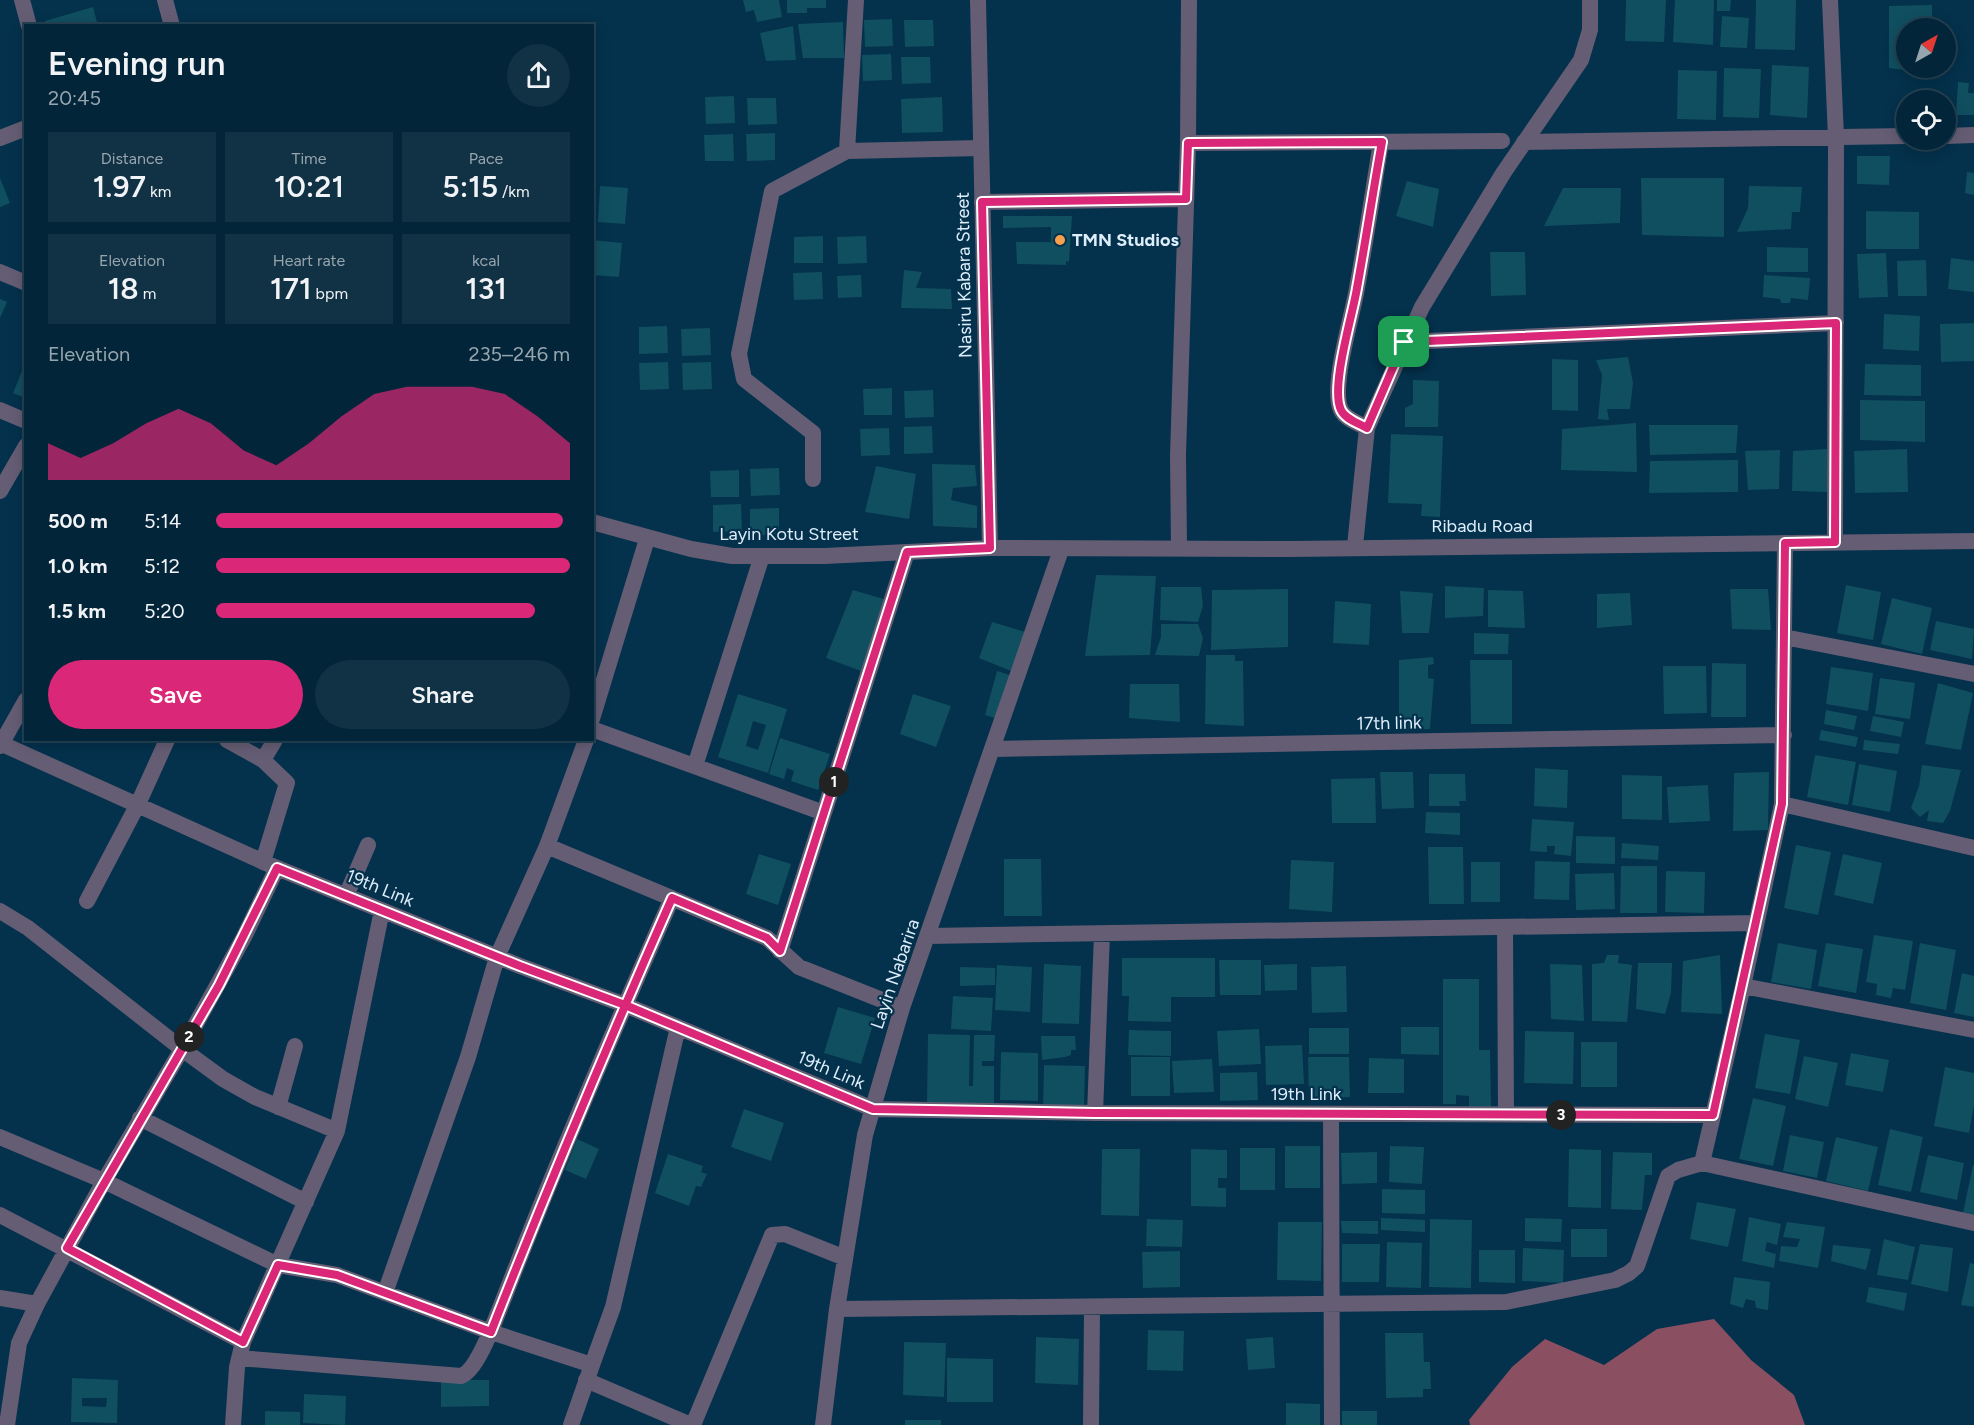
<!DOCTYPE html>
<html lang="en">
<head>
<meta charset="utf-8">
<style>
	:root { --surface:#032539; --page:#113144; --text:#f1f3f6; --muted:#97a5ae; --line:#244253; --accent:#db2777 }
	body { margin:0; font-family:Figtree,sans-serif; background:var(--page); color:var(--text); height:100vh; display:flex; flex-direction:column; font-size:22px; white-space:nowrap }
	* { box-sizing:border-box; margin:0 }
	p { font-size:20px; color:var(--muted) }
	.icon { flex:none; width:33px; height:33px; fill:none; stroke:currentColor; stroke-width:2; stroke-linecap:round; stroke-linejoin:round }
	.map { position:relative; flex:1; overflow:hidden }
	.side { position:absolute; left:24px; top:24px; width:570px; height:717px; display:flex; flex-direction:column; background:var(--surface); border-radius:0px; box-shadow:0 3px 15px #0003,0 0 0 2px var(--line) }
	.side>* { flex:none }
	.needle { width:39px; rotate:39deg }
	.buttons { position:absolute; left:1896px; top:18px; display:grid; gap:12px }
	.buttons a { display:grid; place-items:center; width:60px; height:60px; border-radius:50%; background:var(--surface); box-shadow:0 3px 15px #0003,0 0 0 2px var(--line); font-size:30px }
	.pin { position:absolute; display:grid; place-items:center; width:51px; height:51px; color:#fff; margin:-26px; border-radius:12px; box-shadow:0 3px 9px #0006 }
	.km { position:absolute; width:30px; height:30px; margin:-15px; border-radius:50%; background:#222; color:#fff; font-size:16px; line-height:30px; text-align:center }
	.round { display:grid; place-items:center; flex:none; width:63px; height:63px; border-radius:32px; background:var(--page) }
	.head { display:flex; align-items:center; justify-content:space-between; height:102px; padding:0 24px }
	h1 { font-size:33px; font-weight:600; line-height:45px }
	.figures { display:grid; grid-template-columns:repeat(3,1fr); gap:9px; height:102px; padding:6px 24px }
	.figures div { display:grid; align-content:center; border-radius:0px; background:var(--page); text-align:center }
	.figures b { font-size:30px; font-weight:600 }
	.figures small { font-size:16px; font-weight:400 }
	.figures p { font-size:16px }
	.chart { height:168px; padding:12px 24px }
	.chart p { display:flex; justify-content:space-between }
	.chart svg { width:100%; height:108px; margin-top:6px; fill:var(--accent); opacity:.7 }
	.cta { display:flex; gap:12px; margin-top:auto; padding:12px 24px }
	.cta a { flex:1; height:69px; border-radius:36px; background:var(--accent); color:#fff; font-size:24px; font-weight:600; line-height:69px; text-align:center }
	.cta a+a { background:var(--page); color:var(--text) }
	ul { padding:0 24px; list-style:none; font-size:20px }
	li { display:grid; grid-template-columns:96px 72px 1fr; align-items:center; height:45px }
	li i { height:15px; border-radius:8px; background:var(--accent) }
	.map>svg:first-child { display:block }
	.water { fill:#8a5062 }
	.building { fill:#104f60; fill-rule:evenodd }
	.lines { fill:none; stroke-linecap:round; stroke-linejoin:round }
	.minor { stroke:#655d74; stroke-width:16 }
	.tertiary { stroke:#655d74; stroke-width:16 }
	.route-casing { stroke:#fff; stroke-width:12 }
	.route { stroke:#db2777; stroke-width:8 }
	.poi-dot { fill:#f9a04d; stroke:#04314c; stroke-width:2 }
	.labels { text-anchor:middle; stroke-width:4.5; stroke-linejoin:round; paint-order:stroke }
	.poi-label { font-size:18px; font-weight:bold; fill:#ddedfa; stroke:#04314c; text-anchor:start }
	.street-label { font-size:18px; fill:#ddedfa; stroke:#04314c }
</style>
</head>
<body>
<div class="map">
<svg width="1974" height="1425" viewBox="0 0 1974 1425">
	<rect width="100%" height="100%" fill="#04314c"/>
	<path class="water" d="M1714,1319L1751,1360L1794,1395L1805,1425H1470L1469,1420L1512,1367L1545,1339L1604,1365L1657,1329Z"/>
	<path class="building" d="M743,0H779L782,17L757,22L754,10L746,12Z
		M787,0H826V8H807V13H787Z
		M1626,0H1666L1664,42L1625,41Z
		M1675,0H1714L1713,45L1673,42Z
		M1717,0H1731L1730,11H1717Z
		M1756,0H1796L1795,50L1755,49Z
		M1932,5V28H1906V70L1889,68V6Z
		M93,7L98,26H46L45,21Z
		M1722,16L1749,18L1747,48L1720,47Z
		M892,19L893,46L865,47L864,20Z
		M904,20H933L934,46L905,47Z
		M843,22L844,58H803L798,24Z
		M793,26L796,60L766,61L760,33Z
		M891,54L892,80L863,81L862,55Z
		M901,57H930L931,83L902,84Z
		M1772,65L1809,67L1807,118L1770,115Z
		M1724,68L1761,69L1759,118L1723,117Z
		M1678,70L1717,71L1716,120L1677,119Z
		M1958,82L1969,83L1968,93H1974V115H1956Z
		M734,96L735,123L706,124L705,97Z
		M942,97L943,132L902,133L901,99Z
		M747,98H776L777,124L748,125Z
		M775,133V160L747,161L746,134Z
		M733,134L734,161H705L704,135Z
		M1857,156H1890L1889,185L1857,184Z
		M1967,172L1974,173V195L1965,193Z
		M0,178L10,203L0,207Z
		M1641,178H1724V237L1642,235Z
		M1407,181L1439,189L1433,227L1396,216Z
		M600,186L628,188L625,224L598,222Z
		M1749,186L1802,187L1800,212H1792L1791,229L1737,232L1748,208Z
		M1563,188H1621L1620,223L1544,226Z
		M1866,211L1919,212V249H1866Z
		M1003,216H1072L1069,262L1066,261V265L1017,264L1016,242H1051V227L1003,228Z
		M823,236V263H794V237Z
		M866,236L867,263L838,264L837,237Z
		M592,240L622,243L619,277L592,275Z
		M1767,247L1808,248V272H1767Z
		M1490,252H1525L1526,295L1491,296Z
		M1886,253L1888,297L1859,298L1857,254Z
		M1951,258L1974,261V292L1948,289Z
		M1926,260L1927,296H1898L1897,261Z
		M904,270L922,272L916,288L951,289L952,309L901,308Z
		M822,272L823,299L794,300L793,273Z
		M861,275L862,297L838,298L837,276Z
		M1764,275L1810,278L1808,300L1791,298L1790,303H1781L1780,299L1763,297Z
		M0,299L7,302L0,318Z
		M1884,314L1920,316L1919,351L1883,349Z
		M1974,323V361L1941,362L1940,324Z
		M667,326L668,353L639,354V327Z
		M710,328L711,355L682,356L681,329Z
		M1628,357L1633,383L1630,409H1607L1609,420L1598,419L1602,375L1596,360Z
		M1552,359L1578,360V411L1552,410Z
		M668,362L669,389L640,390L639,363Z
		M711,362L712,389L683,390L682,363Z
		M25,364H26V398L13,393Z
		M1865,364L1921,365V396L1864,395Z
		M1413,380L1439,381L1438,427H1405V408L1413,404Z
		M892,388V415H864L863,389Z
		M933,390L934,417L905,418L904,391Z
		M1860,400L1925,401V442L1860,440Z
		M1636,423L1637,472L1561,470L1562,429Z
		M1649,425H1738L1736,453L1650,455Z
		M932,426L933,453L904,454V427Z
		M889,428L890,455L861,456L860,429Z
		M1391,434L1443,436L1440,517L1421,516L1422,504L1388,503Z
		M1827,449V492L1792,491L1793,451Z
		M1907,449L1908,492L1855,493L1854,451Z
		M1780,450L1779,489L1748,490L1745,451Z
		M1738,460V492L1649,493L1650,461Z
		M932,464L975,465L977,486L953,488L951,500L977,506V528L933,526Z
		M876,466L916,474L909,519L865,512Z
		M779,468L780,495L751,496L750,469Z
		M739,470V497H711L710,471Z
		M741,504L742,531L713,532V505Z
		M779,508V535H750V509Z
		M1096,575L1156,576L1150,655L1085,656Z
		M1846,585L1881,592L1873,640L1837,633Z
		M1445,586L1484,588L1483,616L1445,618Z
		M1161,587H1201L1203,606L1198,622L1160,620Z
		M1288,589V647L1211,650L1212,590Z
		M1730,589H1768L1771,630L1732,629Z
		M853,590L887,600L861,671L826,658Z
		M1488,590L1523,591L1525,628L1488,627Z
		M1400,591L1433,593L1429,633H1402Z
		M1630,593L1632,625L1597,628V594Z
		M1892,598L1932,608L1922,654L1881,644Z
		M1335,601L1371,604L1369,645L1333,643Z
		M1936,621L1974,629L1972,659L1930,650Z
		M992,622L1029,633L1016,673L979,658Z
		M1161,624H1198L1203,638L1199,656L1155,655L1161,637Z
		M1474,633L1509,634L1508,654H1474Z
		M1206,655H1235V661H1243L1244,726L1205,724Z
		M1433,657L1434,664L1428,665V678L1434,679L1430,729L1399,730V660Z
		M1470,660H1512V724H1471Z
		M1712,663L1746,664V717H1711Z
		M1663,666H1706L1707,713L1664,714Z
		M1831,667L1873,673L1868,711L1826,704Z
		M997,671L1013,676L1001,720L985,715Z
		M1880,678L1915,683L1910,719L1875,714Z
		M1938,683L1973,693L1961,750L1925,744Z
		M1130,684H1179L1180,722L1129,718Z
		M738,694L787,709L768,773L718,757ZM753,721L766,725L758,750L746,746Z
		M913,694L951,706L936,747L900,734Z
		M1826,710L1857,716L1854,730L1824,724Z
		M1873,716L1904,722L1901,737L1870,731Z
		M1821,730L1858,737L1856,747L1819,740Z
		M780,738L830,754L818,790L791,781L794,771L787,768L784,779L769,774Z
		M1864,740L1900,744L1898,754L1863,750Z
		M1815,755L1856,762L1848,805L1807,797Z
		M1859,764L1897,771L1890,812L1852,805Z
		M1922,765L1961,770L1950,811L1943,823L1927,821L1929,810L1920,817L1911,808L1919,786Z
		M1535,768L1568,770L1567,808L1534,806Z
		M1380,772H1413L1414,808L1382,809Z
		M1769,772L1768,830L1733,831L1734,773Z
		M1429,774H1465L1466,801H1459L1460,806H1429Z
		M1622,775L1662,776V820L1622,819Z
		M1375,778L1376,823H1332L1331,779Z
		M1708,785L1710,821L1669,823L1667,787Z
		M1426,812L1460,813V835L1425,833Z
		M1532,819L1574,822L1571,856L1554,854L1555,846H1547V852L1530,851Z
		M1576,836L1615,837V864L1576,863Z
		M1622,843L1659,846L1658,860L1621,858Z
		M1796,845L1831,852L1818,915L1784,908Z
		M1428,847H1463L1464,904H1429Z
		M759,854L791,864L778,905L746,894Z
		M1843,854L1882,863L1873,904L1834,895Z
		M1004,859H1041L1042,916H1004Z
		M1291,860L1334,862L1332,912L1289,909Z
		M1535,861L1570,862L1569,900L1534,899Z
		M1471,862H1500V902H1471Z
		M1621,866H1657V913H1620Z
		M1666,871L1705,872L1704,913L1665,912Z
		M1614,873L1615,909L1576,910L1575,874Z
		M1874,935L1913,941L1905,990L1893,988L1891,998L1876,995L1877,984L1866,982Z
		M1778,943L1817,950L1811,989L1771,982Z
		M1826,943L1863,949L1856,993L1818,986Z
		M1920,943L1956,950L1946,1010L1910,1003Z
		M1607,955H1619L1618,963L1632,965L1627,1022L1592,1021V964L1604,963Z
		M1720,955L1722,1014L1681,1012L1683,961Z
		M1122,958H1215V997H1171V1022L1128,1021L1129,996H1122Z
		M1219,960H1261V995H1220Z
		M1638,963H1672L1671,993L1665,1014L1636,1009Z
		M1044,964L1081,966L1079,1024L1042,1023Z
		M1297,964V990L1265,991L1264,965Z
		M1550,964L1582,965L1584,1021L1551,1019Z
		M997,965L1032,967L1030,1012L995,1010Z
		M1346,966L1347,1012L1312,1013L1311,967Z
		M960,967L995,968V985L960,986Z
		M1962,973L1974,976V1017L1954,1013Z
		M1443,979H1479V1050H1490L1491,1108H1469V1096L1456,1095V1104H1443Z
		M953,996L993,998L991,1031L951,1029Z
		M838,1007L875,1018L861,1064L824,1053Z
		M1401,1027H1439V1055L1401,1054Z
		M1309,1028H1349V1054H1309Z
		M1259,1029L1261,1064L1219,1066L1217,1031Z
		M1129,1030L1171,1031V1056L1128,1055Z
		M1525,1031L1574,1032L1573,1084L1524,1083Z
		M928,1034L970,1035L969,1086H973L974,1035H995L994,1061H982V1066H994V1106L927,1105Z
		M1765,1034L1800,1040L1790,1094L1755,1088Z
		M1041,1036H1075L1076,1050H1071V1055L1065,1057L1042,1060Z
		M1581,1042H1617V1087H1581Z
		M1302,1045L1304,1084L1266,1085L1265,1046Z
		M1001,1052L1038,1053V1101L1000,1100Z
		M1851,1053L1889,1060L1883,1092L1845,1085Z
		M1804,1056L1838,1063L1828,1107L1795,1099Z
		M1131,1057H1170V1096H1131Z
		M1308,1057H1349L1350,1097L1309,1098Z
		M1369,1058L1404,1059V1093H1368Z
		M1212,1059L1214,1092L1174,1093L1172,1061Z
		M1044,1065L1085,1066L1084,1108L1043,1107Z
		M1945,1067L1974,1073V1105L1969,1133L1934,1126Z
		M1257,1072L1258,1100L1220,1101V1073Z
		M1753,1098L1786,1106L1773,1166L1739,1159Z
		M744,1109L784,1123L771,1161L731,1147Z
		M1890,1129L1923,1137L1911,1192L1878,1185Z
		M1790,1135L1824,1142L1817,1178L1783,1171Z
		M1836,1137L1878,1147L1868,1191L1826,1181Z
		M577,1139L599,1149L586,1179L565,1170Z
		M1285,1146H1320V1188H1285Z
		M1390,1146L1424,1147L1422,1184L1389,1182Z
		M1240,1148H1275V1190H1240Z
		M1102,1149H1140L1139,1216L1101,1215Z
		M1191,1149L1227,1150V1178H1218V1188H1226V1207L1191,1206Z
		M1569,1149L1601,1150V1208L1568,1207Z
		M1377,1152V1183L1342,1184L1341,1153Z
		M1613,1152L1652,1153V1175H1645L1642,1210L1611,1209Z
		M668,1154L703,1166L701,1172L707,1174L701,1187L696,1186L689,1206L655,1193Z
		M1928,1155L1964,1163L1957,1200L1920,1192Z
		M1973,1165H1974V1215L1963,1213Z
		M1382,1189L1425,1190V1214L1382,1213Z
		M1697,1202L1736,1209L1728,1247L1690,1239Z
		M1749,1217L1781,1224L1777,1245L1767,1242L1765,1251L1776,1254L1774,1268L1742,1261Z
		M1381,1218L1425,1220V1232L1381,1230Z
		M1525,1218L1562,1219L1561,1242L1525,1241Z
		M1147,1219L1183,1220L1182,1247L1146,1246Z
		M1430,1219L1472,1220L1471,1288L1429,1287Z
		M1341,1221H1378V1234L1342,1233Z
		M1278,1222H1322L1321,1281L1277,1280Z
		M1787,1222L1825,1227L1818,1268L1779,1261L1781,1246L1797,1247L1800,1239L1783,1237Z
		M1571,1229H1607V1257H1571Z
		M1884,1239L1915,1247L1908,1280L1877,1275Z
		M1387,1242L1422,1243L1421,1288L1386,1287Z
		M1342,1244H1380L1379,1282H1342Z
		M1920,1244L1953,1248L1948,1292L1911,1284Z
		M1833,1245L1871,1249L1866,1270L1831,1261Z
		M1523,1248L1564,1250L1563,1283L1522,1281Z
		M1479,1250H1515V1283L1479,1282Z
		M1180,1251V1287L1143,1288L1142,1252Z
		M1970,1263L1974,1264V1307L1961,1305Z
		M1734,1277L1770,1282L1768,1310L1756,1308L1755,1301L1746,1299L1743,1308L1730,1304Z
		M1869,1287L1907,1293L1904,1311L1866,1302Z
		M1148,1330L1184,1331L1183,1371L1147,1370Z
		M1385,1333H1423L1424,1362H1430L1431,1389H1423V1397L1386,1398Z
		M1036,1337L1079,1339L1078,1385L1035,1383Z
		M1273,1337L1275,1368L1248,1370L1246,1339Z
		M904,1342L946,1343L944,1397L903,1395Z
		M947,1358L993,1359V1402H947Z
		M72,1378L118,1380L117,1423L71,1422ZM82,1398H107L106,1407L82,1406Z
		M441,1380H489V1406L441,1407Z
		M304,1394L346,1396L345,1425L303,1423Z
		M1286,1403L1320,1404V1425H1286Z
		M265,1411L300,1412V1425H265Z
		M1342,1411H1377V1425H1342Z
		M905,1420H941V1425H905Z"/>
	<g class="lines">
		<path class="minor" d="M22,0L29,26
			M165,0L172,26
			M1830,0L1836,137L1835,542
			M1946,136L1974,135
			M0,138L26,128
			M1524,142L1906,136
			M1188,143L1189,0
			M847,151L856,0
			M982,202L1186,199
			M1404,342L1836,323
			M0,410L26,421
			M1367,428C1358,423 1345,419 1341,410C1330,387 1353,314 1357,288C1366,239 1373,191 1381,142
			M813,479V433L744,379L739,354L772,191L847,151L981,148
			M0,491L26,446
			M1785,543L1782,804L1743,986L1974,1030
			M1355,546L1367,428L1422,307L1504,172L1581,60L1590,30V0
			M1179,548L1178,455L1188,143L1502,141
			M1784,637L1974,674
			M592,719L647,539
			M592,729L824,813
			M227,740L263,760L287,783L263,862
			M0,743L277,868L520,966L625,1005L873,1109L1095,1113L1713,1115
			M0,746L26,700
			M994,749L1784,735
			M263,760L275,740
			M695,766L762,556
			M1782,804L1974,848
			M547,846L767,938L799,967L902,1008
			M277,868L244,937L182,1049L223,1079L255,1097L337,1131
			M346,896L368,845
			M87,901L138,804L167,740
			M0,911L28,928L182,1049L104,1181L0,1137
			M1505,927L1506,1114
			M928,936L1756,923
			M780,951L907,552
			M278,1107L295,1046
			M1095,1113L1102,934
			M1331,1114L1332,1425
			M140,1118L306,1202
			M1702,1163L1974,1223
			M0,1215L243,1342
			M385,1293L468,1057L497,957L547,846L586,740
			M0,1298L37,1304
			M837,1309L1506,1302L1615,1280L1629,1273L1637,1266L1668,1176L1678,1170L1702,1163L1743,986
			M239,1358L461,1376C478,1371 497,1315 504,1298C556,1163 614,1030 672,898
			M592,1365L613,1307L678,1027
			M586,1380L691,1425
			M7,1425L19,1343L37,1304L104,1181L278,1265L337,1275L491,1332L592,1365L571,1425
			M233,1425L237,1367L243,1342L337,1131L382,910
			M693,1425L772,1235L785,1234L845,1258
			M823,1425L837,1309L865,1135L902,1008L1061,550
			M1091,1425L1092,1307"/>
		<path class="tertiary" d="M978,0L990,548
			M0,272L26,283
			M592,522L691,549L732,556H825L990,548L1290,549L1974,541"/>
	</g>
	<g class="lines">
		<g class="route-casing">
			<path id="route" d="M1404,342L1367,428C1358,423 1345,419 1341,410C1330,387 1353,314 1357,288C1366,239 1373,191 1382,142L1188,143L1186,199L982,202L990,548L907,552L780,951L767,938L672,898C609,1041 548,1186 491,1332L337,1275L278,1265L243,1342L67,1248L219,985L277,868L520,966L625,1005L873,1109L1095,1113L1713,1115L1782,804L1785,543L1835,542L1836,323L1404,342"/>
		</g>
		<use href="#route" class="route"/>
	</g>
	<circle class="poi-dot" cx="1060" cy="240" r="6"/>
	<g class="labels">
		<g class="poi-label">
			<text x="1072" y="246">TMN Studios</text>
		</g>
		<g class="street-label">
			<text transform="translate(964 275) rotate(-91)" y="6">Nasiru Kabara Street</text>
			<text x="1482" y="532">Ribadu Road</text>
			<text x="789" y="540">Layin Kotu Street</text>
			<text transform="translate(1389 723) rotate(-1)" y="6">17th link</text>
			<text transform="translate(380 888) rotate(22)" y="6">19th Link</text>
			<text transform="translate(895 974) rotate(-71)" y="6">Layin Nabarira</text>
			<text transform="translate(831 1070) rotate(23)" y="6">19th Link</text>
			<text x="1306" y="1100">19th Link</text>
		</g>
	</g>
</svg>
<div class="buttons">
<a><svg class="needle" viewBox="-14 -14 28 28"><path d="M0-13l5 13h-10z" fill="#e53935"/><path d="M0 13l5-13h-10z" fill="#97a5ae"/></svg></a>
<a><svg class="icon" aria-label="locate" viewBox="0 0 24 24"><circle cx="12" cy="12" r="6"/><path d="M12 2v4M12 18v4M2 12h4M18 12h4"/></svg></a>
</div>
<div class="pin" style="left:1404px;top:342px;background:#1e9e55"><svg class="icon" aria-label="arrive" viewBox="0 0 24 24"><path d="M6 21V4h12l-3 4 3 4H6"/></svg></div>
<b class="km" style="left:834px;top:782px">1</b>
<b class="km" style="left:189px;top:1037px">2</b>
<b class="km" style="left:1561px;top:1115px">3</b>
<section class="side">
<div class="head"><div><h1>Evening run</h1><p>20:45</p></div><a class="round"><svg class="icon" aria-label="share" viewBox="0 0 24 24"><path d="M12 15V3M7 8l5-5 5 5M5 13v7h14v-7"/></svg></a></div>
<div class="figures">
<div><p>Distance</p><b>1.97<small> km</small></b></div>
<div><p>Time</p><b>10:21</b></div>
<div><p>Pace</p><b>5:15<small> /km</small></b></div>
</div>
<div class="figures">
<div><p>Elevation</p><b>18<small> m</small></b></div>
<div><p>Heart rate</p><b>171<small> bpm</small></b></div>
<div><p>kcal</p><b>131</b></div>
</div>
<div class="chart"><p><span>Elevation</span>235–246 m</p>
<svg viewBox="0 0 160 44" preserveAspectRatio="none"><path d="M0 44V29L10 35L20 29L30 21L40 15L50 21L60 32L70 38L80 29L90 18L100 9L110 6L120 6L130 6L140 9L150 18L160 29V44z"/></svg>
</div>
<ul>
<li><b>500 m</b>5:14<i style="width:98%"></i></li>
<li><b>1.0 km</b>5:12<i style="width:100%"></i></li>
<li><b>1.5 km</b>5:20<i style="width:90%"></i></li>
</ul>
<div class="cta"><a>Save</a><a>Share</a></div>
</section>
</div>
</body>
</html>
